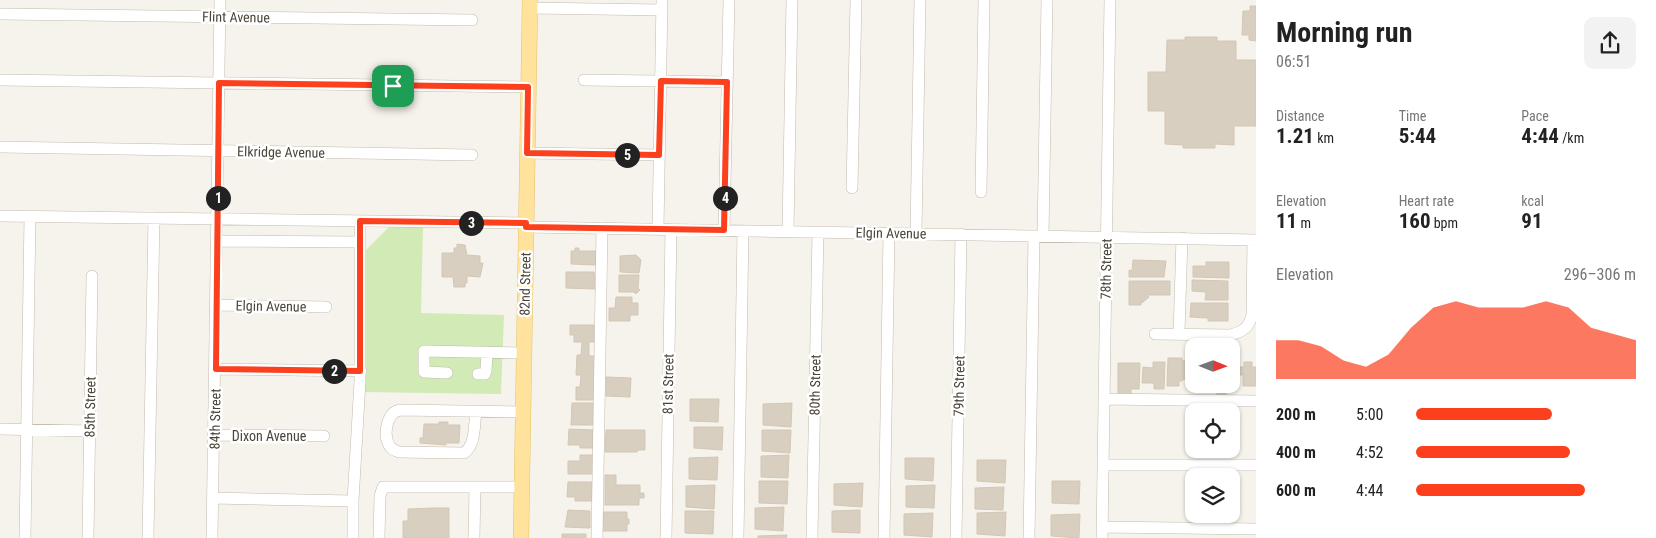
<!DOCTYPE html>
<html lang="en">
<head>
<meta charset="utf-8">
<style>
	:root { --surface:#fff; --page:#f2f2f2; --text:#222; --muted:#767676; --accent:#fc3f1d }
	body { margin:0; font-family:"Roboto Condensed",sans-serif; background:var(--page); color:var(--text); height:100vh; display:flex; flex-direction:column; font-size:19px; white-space:nowrap }
	* { box-sizing:border-box; margin:0 }
	p { font-size:16px; color:var(--muted) }
	.icon { flex:none; width:28px; height:28px; fill:none; stroke:currentColor; stroke-width:2; stroke-linecap:round; stroke-linejoin:round }
	.map { position:relative; flex:1; overflow:hidden }
	.panel { display:flex; flex-direction:column; background:var(--surface); width:400px }
	.panel>* { flex:none }
	.needle { width:32px; rotate:91deg }
	.controls { position:absolute; left:1185px; top:338px; display:grid; gap:10px }
	.controls a { display:grid; place-items:center; width:55px; height:55px; border-radius:10px; background:var(--surface); box-shadow:0 1px 4px #0004; font-size:25px }
	.pin { position:absolute; display:grid; place-items:center; width:42px; height:42px; color:#fff; margin:-21px; border-radius:10px; box-shadow:0 2px 8px #0006 }
	.km { position:absolute; width:25px; height:25px; margin:-12px; border-radius:50%; background:#222; color:#fff; font-size:14px; line-height:25px; text-align:center }
	.round { display:grid; place-items:center; flex:none; width:52px; height:52px; border-radius:10px; background:var(--page) }
	.overview { display:flex; align-items:center; justify-content:space-between; height:85px; padding:0 20px }
	h1 { font-size:28px; font-weight:700; line-height:38px }
	.metrics { display:grid; grid-template-columns:repeat(3,1fr); gap:8px; height:85px; padding:5px 20px }
	.metrics div { display:grid; align-content:center }
	.metrics b { font-size:21px; font-weight:700 }
	.metrics small { font-size:14px; font-weight:400 }
	.metrics p { font-size:14px }
	.chart { height:140px; padding:10px 20px }
	.chart p { display:flex; justify-content:space-between }
	.chart svg { width:100%; height:90px; margin-top:5px; fill:var(--accent); opacity:.7 }
	ul { padding:0 20px; list-style:none; font-size:16px }
	li { display:grid; grid-template-columns:80px 60px 1fr; align-items:center; height:38px }
	li i { height:12px; border-radius:6px; background:var(--accent) }
	main { display:flex; flex:1; min-height:0 }
	.map>svg:first-child { display:block }
	.green { fill:#d2eab5 }
	.building { fill:#d8cfc1; stroke:#d3c7b4 }
	.lines { fill:none; stroke-linecap:round; stroke-linejoin:round }
	.minor-casing { stroke:#c2bbae; stroke-width:12 }
	.major-casing { stroke:#e6c16a; stroke-width:16 }
	.minor { stroke:#fff; stroke-width:11 }
	.major { stroke:#ffe39c; stroke-width:15 }
	.route-casing { stroke:#fff; stroke-width:10 }
	.route { stroke:#fc3f1d; stroke-width:6 }
	.labels { text-anchor:middle; stroke-width:5; stroke-linejoin:round; paint-order:stroke }
	.street-label { font-size:14px; fill:#4b4439; stroke:#fff }
</style>
</head>
<body>
<main>
<div class="map">
<svg width="1256" height="538" viewBox="0 0 1256 538">
	<rect width="100%" height="100%" fill="#f6f3ec"/>
	<path class="green" d="M391,225L423,226L421,313L504,315L501,394L361,392L364,252Z"/>
	<path class="building" d="M1250,6H1256V41L1249,40V35H1242L1243,11H1250Z
		M1185,37H1217V41H1236V60H1256V126H1234V145L1215,144V148H1183V145L1165,144V111H1148V72H1166L1167,40H1185Z
		M457,244L465,245L467,255L480,256V263H483L480,277L467,276V283H465V287H454L453,277H442V253H454V248H457Z
		M575,248H579V251H596V265L571,264V251H575Z
		M636,255L641,260L639,273L620,272V256Z
		M1133,260L1166,261L1164,277H1129V270L1132,271Z
		M1206,262H1229V278L1193,277V266H1206Z
		M566,272H594L595,289L566,288Z
		M619,275H639L638,288L640,290L636,294L634,292H619Z
		M1192,280L1228,281V300H1205L1206,292L1192,291Z
		M1129,281H1170V295H1147L1149,297L1142,303L1141,301V305H1129Z
		M616,297H632V303H638V315H630V321H609V308H615Z
		M1191,303H1228V321H1208V318L1190,317Z
		M570,325H594V342H589V356H596L595,400H576V387H580L581,375H576L577,355H581L582,342H574V335H570Z
		M1168,358H1182V361H1190V379H1183L1182,381H1179V386H1167Z
		M1231,360H1238V367H1244V362H1252V367H1256V386H1243V375H1231Z
		M1193,361L1194,384H1205V389H1192Z
		M1153,362H1165L1164,389H1154V383H1142L1143,367L1153,368Z
		M1118,363H1140L1139,389H1131V394H1118Z
		M606,377L631,378L630,397L606,396Z
		M1217,387H1226V395H1217Z
		M690,399H719L718,422L690,421Z
		M572,403H593V425H571Z
		M792,403L791,427L763,425V404Z
		M439,422H448V425H460L459,443H446V445L420,443V438H423L424,424H439Z
		M694,427H723L722,450L694,448Z
		M569,429L593,430V448H580V445H568Z
		M606,430H645V450H638L637,452H605Z
		M762,430H791L790,453L762,451Z
		M580,455H593V474H568V461H580Z
		M789,455L788,478L761,477V456Z
		M718,457L717,480L689,479V458Z
		M905,458H934L933,481L905,479Z
		M977,460H1006L1005,483L977,481Z
		M605,475H616V485H640V493H644V498H639V505H605Z
		M759,481H788L787,504L759,503Z
		M1052,481H1080L1079,504L1052,503Z
		M568,482H592V501H575V497H567Z
		M863,483L862,507L834,505V484Z
		M715,485L714,509L686,507V486Z
		M935,485L934,508L906,507V486Z
		M1004,487L1003,510L975,509V488Z
		M784,507L783,531L755,529V508Z
		M433,508H449V538H403V521H408V509Z
		M568,510L590,511V528L565,527Z
		M860,510V533L832,532V511Z
		M685,511H714L713,534L685,533Z
		M603,512H627V519H629V524H627V531H602Z
		M1006,512L1005,536L977,534V513Z
		M933,513L932,537L904,535V514Z
		M1080,514L1079,538L1051,536V515Z
		M562,534H586V538H562Z
		M787,535L786,538H758V536Z"/>
	<g class="lines">
		<g class="minor-casing">
			<path id="minor" d="M530,8L662,10
				M0,14L472,20
				M0,80L528,87
				M584,80L727,82
				M0,147L472,155
				M527,153L659,155
				M852,188L856,0
				M981,192L984,0
				M0,216L526,223
				M526,227L1256,240
				M658,229L662,0
				M724,231L729,0
				M788,231L792,0
				M916,233L920,0
				M1043,236L1047,0
				M218,241L359,242
				M217,305L326,307
				M1155,334L1230,335C1242,332 1249,328 1252,315L1253,240
				M1179,334L1182,238
				M216,369L361,371
				M447,373L424,372V351L524,353
				M478,374H485L486,371L487,352
				M1104,399L1256,401
				M476,411C474,424 476,445 464,453L399,452C394,450 391,449 389,445C383,434 387,412 400,410L523,412
				M0,429L89,431
				M215,435L324,436
				M1103,465H1256
				M213,498L353,501
				M1102,527L1256,529
				M25,538L30,216
				M88,538L92,276
				M148,538L154,218
				M212,538L220,0
				M353,538V501L360,381V221
				M379,538L380,496L383,487H522
				M474,538L475,487
				M597,538L602,228
				M666,538L671,230
				M738,538L743,231
				M812,538L818,232
				M884,538L889,233
				M956,538L961,234
				M1029,538L1034,236
				M1102,538L1110,0"/>
		</g>
		<g class="major-casing">
			<path id="major" d="M521,538L530,0"/>
		</g>
		<use href="#minor" class="minor"/>
		<use href="#major" class="major"/>
	</g>
	<g class="lines">
		<g class="route-casing">
			<path id="route" d="M661,81L727,82L724,230L526,227V223L360,221V371L216,369L219,83L528,87L527,153L659,155Z"/>
		</g>
		<use href="#route" class="route"/>
	</g>
	<g class="labels">
		<g class="street-label">
			<text transform="translate(236 17) rotate(1)" y="5">Flint Avenue</text>
			<text transform="translate(281 152) rotate(1)" y="5">Elkridge Avenue</text>
			<text transform="translate(891 233) rotate(1)" y="5">Elgin Avenue</text>
			<text transform="translate(1106 269) rotate(-89)" y="5">78th Street</text>
			<text transform="translate(525 284) rotate(-89)" y="5">82nd Street</text>
			<text transform="translate(271 306) rotate(1)" y="5">Elgin Avenue</text>
			<text transform="translate(668 384) rotate(-89)" y="5">81st Street</text>
			<text transform="translate(815 385) rotate(-89)" y="5">80th Street</text>
			<text transform="translate(959 386) rotate(-89)" y="5">79th Street</text>
			<text transform="translate(90 407) rotate(-89)" y="5">85th Street</text>
			<text transform="translate(215 419) rotate(-89)" y="5">84th Street</text>
			<text x="269" y="441">Dixon Avenue</text>
		</g>
	</g>
</svg>
<div class="controls">
<a><svg class="needle" viewBox="-14 -14 28 28"><path d="M0-13l5 13h-10z" fill="#e53935"/><path d="M0 13l5-13h-10z" fill="#767676"/></svg></a>
<a><svg class="icon" aria-label="locate" viewBox="0 0 24 24"><circle cx="12" cy="12" r="6"/><path d="M12 2v4M12 18v4M2 12h4M18 12h4"/></svg></a>
<a><svg class="icon" aria-label="layers" viewBox="0 0 24 24"><path d="M12 4l9 5-9 5-9-5zM3 14l9 5 9-5"/></svg></a>
</div>
<div class="pin" style="left:393px;top:86px;background:#1e9e55"><svg class="icon" aria-label="arrive" viewBox="0 0 24 24"><path d="M6 21V4h12l-3 4 3 4H6"/></svg></div>
<b class="km" style="left:218px;top:198px">1</b>
<b class="km" style="left:334px;top:371px">2</b>
<b class="km" style="left:471px;top:223px">3</b>
<b class="km" style="left:725px;top:198px">4</b>
<b class="km" style="left:627px;top:155px">5</b>
</div>
<section class="panel">
<div class="overview"><div><h1>Morning run</h1><p>06:51</p></div><a class="round"><svg class="icon" aria-label="share" viewBox="0 0 24 24"><path d="M12 15V3M7 8l5-5 5 5M5 13v7h14v-7"/></svg></a></div>
<div class="metrics">
<div><p>Distance</p><b>1.21<small> km</small></b></div>
<div><p>Time</p><b>5:44</b></div>
<div><p>Pace</p><b>4:44<small> /km</small></b></div>
</div>
<div class="metrics">
<div><p>Elevation</p><b>11<small> m</small></b></div>
<div><p>Heart rate</p><b>160<small> bpm</small></b></div>
<div><p>kcal</p><b>91</b></div>
</div>
<div class="chart"><p><span>Elevation</span>296–306 m</p>
<svg viewBox="0 0 160 44" preserveAspectRatio="none"><path d="M0 44V25L10 25L20 28L30 35L40 38L50 32L60 19L70 9L80 6L90 9L100 9L110 9L120 6L130 9L140 19L150 22L160 25V44z"/></svg>
</div>
<ul>
<li><b>200 m</b>5:00<i style="width:62%"></i></li>
<li><b>400 m</b>4:52<i style="width:70%"></i></li>
<li><b>600 m</b>4:44<i style="width:77%"></i></li>
</ul>
</section>
</main>
</body>
</html>
